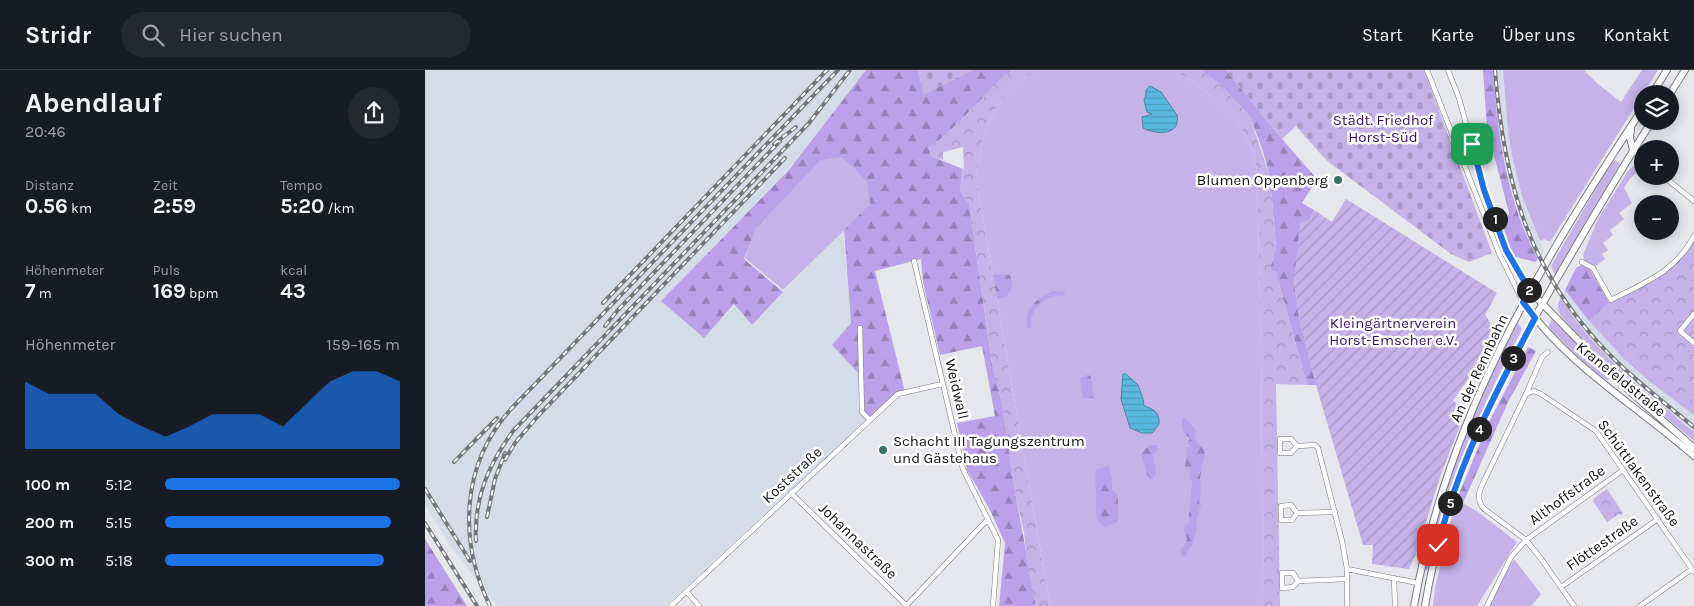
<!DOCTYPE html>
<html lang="de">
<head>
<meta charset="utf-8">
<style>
	:root { --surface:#171b24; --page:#242831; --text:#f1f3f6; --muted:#9ea1a6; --line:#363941; --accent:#1a73e8 }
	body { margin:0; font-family:Karla,sans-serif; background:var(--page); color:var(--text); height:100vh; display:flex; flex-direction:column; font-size:19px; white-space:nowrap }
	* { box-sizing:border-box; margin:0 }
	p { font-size:16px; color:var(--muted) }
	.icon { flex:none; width:28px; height:28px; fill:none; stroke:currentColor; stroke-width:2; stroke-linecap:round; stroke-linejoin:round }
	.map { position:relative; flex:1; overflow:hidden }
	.details { display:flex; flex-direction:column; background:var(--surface); width:425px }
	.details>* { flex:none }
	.controls { position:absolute; left:1209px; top:15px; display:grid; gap:10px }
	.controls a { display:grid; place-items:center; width:45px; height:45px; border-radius:50%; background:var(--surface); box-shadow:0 2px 12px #0003; font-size:25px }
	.pin { position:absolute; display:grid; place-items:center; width:42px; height:42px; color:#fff; margin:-21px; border-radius:10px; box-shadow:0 2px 8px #0006 }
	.km { position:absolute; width:25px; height:25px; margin:-12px; border-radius:50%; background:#222; color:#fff; font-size:14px; line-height:25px; text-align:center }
	.round { display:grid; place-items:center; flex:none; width:52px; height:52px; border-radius:26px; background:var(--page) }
	.overview { display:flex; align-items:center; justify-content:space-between; height:85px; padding:0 25px }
	h1 { font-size:28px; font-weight:700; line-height:38px }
	.figures { display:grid; grid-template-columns:repeat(3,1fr); gap:8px; height:85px; padding:5px 25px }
	.figures div { display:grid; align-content:center }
	.figures b { font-size:21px; font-weight:700 }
	.figures small { font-size:14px; font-weight:400 }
	.figures p { font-size:14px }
	.chart { height:140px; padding:10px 25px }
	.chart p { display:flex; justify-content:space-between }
	.chart svg { width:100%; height:90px; margin-top:5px; fill:var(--accent); opacity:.7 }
	ul { padding:0 25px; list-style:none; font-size:16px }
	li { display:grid; grid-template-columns:80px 60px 1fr; align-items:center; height:38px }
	li i { height:12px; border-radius:6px; background:var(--accent) }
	header { display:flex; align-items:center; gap:30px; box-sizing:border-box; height:70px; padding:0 25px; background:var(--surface); border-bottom:1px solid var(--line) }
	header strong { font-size:24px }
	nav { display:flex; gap:28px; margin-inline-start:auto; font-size:18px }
	.search { width:350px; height:45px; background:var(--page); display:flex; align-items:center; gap:12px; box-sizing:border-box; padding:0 18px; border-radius:28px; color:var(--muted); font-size:19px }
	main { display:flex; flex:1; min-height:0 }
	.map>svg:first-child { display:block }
	.built { fill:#d6dce7 }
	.grass { fill:#c5b2e8 }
	.forest { fill:url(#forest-firs) }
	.cemetery { fill:url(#cemetery-stones) }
	.park { fill:url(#park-crowns) }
	.garden { fill:url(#garden-furrows) }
	.water { fill:url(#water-rules); stroke:#4386a0 }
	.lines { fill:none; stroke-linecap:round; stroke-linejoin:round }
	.street-casing { stroke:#787b7f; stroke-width:5.5 }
	.secondary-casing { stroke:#787b7f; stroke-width:8 }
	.street { stroke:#fff; stroke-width:4.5 }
	.secondary { stroke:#fff; stroke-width:6 }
	.rail-casing { stroke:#747679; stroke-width:4 }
	.rail { stroke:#fff; stroke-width:2; stroke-dasharray:5.5; stroke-linecap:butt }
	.route-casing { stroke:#fff; stroke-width:10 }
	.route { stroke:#1a73e8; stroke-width:6 }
	.poi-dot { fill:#377562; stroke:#fff; stroke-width:2 }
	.labels { text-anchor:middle; stroke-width:5; stroke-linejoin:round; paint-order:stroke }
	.park-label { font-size:15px; fill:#3b1265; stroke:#fff }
	.poi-label { font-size:15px; fill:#0f1011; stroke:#fff; text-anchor:end }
	.street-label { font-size:15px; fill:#0f1011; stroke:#fff }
</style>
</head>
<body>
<header>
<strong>Stridr</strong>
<div class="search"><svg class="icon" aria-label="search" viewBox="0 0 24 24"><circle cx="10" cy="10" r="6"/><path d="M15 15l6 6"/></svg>Hier suchen</div>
<nav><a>Start</a><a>Karte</a><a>Über uns</a><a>Kontakt</a></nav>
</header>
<main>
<section class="details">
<div class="overview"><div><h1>Abendlauf</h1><p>20:46</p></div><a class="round"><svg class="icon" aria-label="share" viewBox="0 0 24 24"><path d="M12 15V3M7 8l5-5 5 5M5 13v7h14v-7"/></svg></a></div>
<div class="figures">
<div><p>Distanz</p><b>0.56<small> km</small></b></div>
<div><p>Zeit</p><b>2:59</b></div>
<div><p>Tempo</p><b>5:20<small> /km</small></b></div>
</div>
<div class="figures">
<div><p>Höhenmeter</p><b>7<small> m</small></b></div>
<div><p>Puls</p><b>169<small> bpm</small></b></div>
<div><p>kcal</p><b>43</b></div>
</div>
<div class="chart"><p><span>Höhenmeter</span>159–165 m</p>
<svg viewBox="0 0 160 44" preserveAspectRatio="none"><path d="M0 44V11L10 17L20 17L30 17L40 27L50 33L60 38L70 33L80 27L90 27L100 27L110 33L120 22L130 11L140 6L150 6L160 11V44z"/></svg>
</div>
<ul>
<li><b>100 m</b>5:12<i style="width:100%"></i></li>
<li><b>200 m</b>5:15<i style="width:96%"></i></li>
<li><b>300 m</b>5:18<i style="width:93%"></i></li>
</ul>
</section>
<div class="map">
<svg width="1269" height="536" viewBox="0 0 1269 536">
	<defs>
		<pattern id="forest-firs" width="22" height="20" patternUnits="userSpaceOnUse" patternTransform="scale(1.25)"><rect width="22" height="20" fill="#bba1e9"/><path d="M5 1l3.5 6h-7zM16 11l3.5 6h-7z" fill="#9682bb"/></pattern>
		<pattern id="cemetery-stones" width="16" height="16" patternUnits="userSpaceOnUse" patternTransform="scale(1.25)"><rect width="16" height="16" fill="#c5b2e8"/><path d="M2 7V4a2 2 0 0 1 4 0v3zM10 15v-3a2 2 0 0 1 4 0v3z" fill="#a898c6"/></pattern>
		<pattern id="park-crowns" width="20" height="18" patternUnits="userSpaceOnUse" patternTransform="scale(1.25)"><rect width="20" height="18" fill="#c5b2e8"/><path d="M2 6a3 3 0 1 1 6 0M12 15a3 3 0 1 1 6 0" fill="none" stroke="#a898c6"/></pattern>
		<pattern id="garden-furrows" width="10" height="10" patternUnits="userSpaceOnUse" patternTransform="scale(1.25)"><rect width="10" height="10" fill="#c5b2e8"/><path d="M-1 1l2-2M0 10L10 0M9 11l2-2" fill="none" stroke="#a898c6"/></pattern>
		<pattern id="water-rules" width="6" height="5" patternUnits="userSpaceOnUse" patternTransform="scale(1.25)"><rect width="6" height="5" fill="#59b8de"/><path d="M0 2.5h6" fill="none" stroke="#4c9dbd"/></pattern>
	</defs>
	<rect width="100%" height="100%" fill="#e5e7ec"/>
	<path class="built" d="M0,0H443L362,101L236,231L278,267L310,236L327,255L359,220L418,160L426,253L445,350L361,424L241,536H73L30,483L0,435Z
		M1068,0H1078L1083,61L1091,103L1101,136L1119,182L1113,189L1093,142L1079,95L1071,43Z
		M1140,220L1164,251L1199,289L1228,314L1269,345V361L1229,329L1192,297L1169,274L1144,241L1136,228Z"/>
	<path class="grass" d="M612,0H749C778,17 816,46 827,80C830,87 831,96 832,103L836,278L838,536H625L552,114C552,78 564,36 593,13C599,8 606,4 612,0Z
		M1078,0H1159L1173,14L1196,32L1217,0H1233L1125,172L1119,169L1115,171L1097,126L1087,86L1083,61Z
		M402,86L415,87L430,99L442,113L446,134L358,220L320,188L330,158L396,90Z
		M1188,89L1195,94L1130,205L1126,196Z
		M1216,95L1217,96V102C1207,103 1204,110 1199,118L1207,133L1194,143L1199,149L1185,160L1188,165L1178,173L1183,180L1177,184L1180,189L1168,198L1157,192L1159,189L1158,185L1173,149L1203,101L1209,96Z
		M1136,228C1162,271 1199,305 1239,337C1249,344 1258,355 1269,361V371C1231,339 1195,307 1160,271C1152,263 1137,251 1133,239C1132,234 1134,231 1136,228Z
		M1127,249L1184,306V310H1181L1157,291L1123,257Z
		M1092,252L1097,259C1056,336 1023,416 1003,500L999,499C1009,461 1019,423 1032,385C1049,339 1070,296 1092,252Z
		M1038,433L1053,442L1092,472L1052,536H1008L1010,518L1030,434Z
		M1089,489L1116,524L1106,536H1064L1073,516Z"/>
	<path class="forest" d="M441,0H493L499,24L547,0H588L580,5L530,56L517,68L504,77L506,86L538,99L535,121L544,133L567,293L577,333L591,427L611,536H574L580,473L564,438L542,400L532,353L570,346L557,276L515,285L498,212L496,189L450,201L480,322L473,324L445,350L437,342V307L407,275L426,253L419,160L445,134L442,113L430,99L415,87L396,90L331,158L319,189L358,222L327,255L309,234L279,268L236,231L363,101Z
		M776,0H801L857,69L892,109L877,133L889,140L885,150L869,210L874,247L891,315H882L851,202L845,199L851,177L845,107L837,78L825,47L797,16Z
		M1058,0H1068C1073,66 1081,130 1113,189L1110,192L1091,187L1083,176L1077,161L1084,143L1062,58Z
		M1156,195L1165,199L1184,233L1164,251L1140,220L1151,198Z
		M579,204L585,205L588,216L581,227L572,229L568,205Z
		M628,221L640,222L639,226C619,224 605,238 606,258L603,259C597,240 612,228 628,221Z
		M1103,277L1111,281L1083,332L1038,433L1030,434L1062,356Z
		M661,305L666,306L669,328L661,329L658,328L655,308Z
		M759,347L769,357L771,362L769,364L772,372L780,381L775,408L776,421L774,433L776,435L771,451L772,457L768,474L765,477L761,486H758L756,483V478L758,477L762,470L759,459L764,453C763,438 767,425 767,411L764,408L765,400L760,397L762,379L765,376L762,373L765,369L764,367L761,366L757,358V349Z
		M724,375H732L733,380L728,384L731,403L727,410C721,406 722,403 720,396C719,392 717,390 716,385Z
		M683,396L687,408V420L693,425V452L679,457C667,449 672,432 671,420C670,412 670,407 671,400Z
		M0,469L42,536H0Z"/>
	<path class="cemetery" d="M493,0H547L499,24Z
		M801,0H999L1067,183L1044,192L1026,184L901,90L871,56L857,69Z"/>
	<path class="park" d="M588,0H612C606,4 599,8 593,13C564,36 552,78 552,114L625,536H611L603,502L599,462L591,427L577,333L567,293L544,133L535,121L539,96L538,77L518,82V90L506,86L504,76L517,68L530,56L580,5Z
		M749,0H776L797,16L825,47L845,107L851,177L845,199L851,202L882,315L851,314L855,536H838L836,278L832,103C831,96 830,87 827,80C816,46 778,17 749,0Z
		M1269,166V345L1228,314L1199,289L1164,251L1186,230L1243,199Z
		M1182,419L1198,443L1196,445L1194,444L1182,452L1168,431L1169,428Z"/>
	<path class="garden" d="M921,129L1072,223L1060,245C1064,250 1067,256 1066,263C1064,283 1040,313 1028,331L1041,340L1015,407L991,484L984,499L947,494L948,475H938L891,315L874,247L869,210L875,153L884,150L889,140L907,152Z"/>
	<path class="water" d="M725,16L736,22L752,45C756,66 731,65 718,58L717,47L727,44L722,42L719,30L721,25V20Z
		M698,304H701L713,315L718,329L719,336C729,339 735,343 734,354L727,363H717L705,358L696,329Z"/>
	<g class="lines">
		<g class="street-casing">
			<path id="street" d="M1002,0L1074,183L1098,232
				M1023,0L1034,28L1059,120L1081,180L1105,221
				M1208,80L1218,91
				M1238,106L1269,131
				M489,191L538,399L573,470L568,536
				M1157,192L1168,198L1186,230C1221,212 1250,202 1269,166
				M1269,244L1255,261L1269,273
				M435,258L437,342L445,350
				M1123,282L1117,287L1101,324L1059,411C1054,422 1051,427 1058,438L1101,470L1117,490L1149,536
				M1101,324L1109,321L1116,324L1171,361L1269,502
				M872,376L866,383H855V369H866L872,376L890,375L893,378L917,471L922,499V536
				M366,423L482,536
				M872,443L867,450H856V436L866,435L872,443L910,442
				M922,499L993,513
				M969,508L970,536
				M873,511L868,517L857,518V503H868L873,511L922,509
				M1136,517L1233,449
				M262,522L274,536
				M246,536L473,324L517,314
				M481,536L563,449
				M1062,536L1086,487L1101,470L1198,400
				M1215,536L1267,499"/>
		</g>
		<g class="secondary-casing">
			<path id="secondary" d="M1227,24L1242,0
				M1245,24L1260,0
				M1206,59L1205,68L1208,80
				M1105,221L1189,307L1269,378
				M1098,232C1142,295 1212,336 1269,386
				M989,536C1022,347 1114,196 1218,38
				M1000,536C1020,410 1080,296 1144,188C1171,142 1198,96 1227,51"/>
		</g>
		<use href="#street" class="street"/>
		<use href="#secondary" class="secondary"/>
		<g class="rail-casing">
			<path id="rail" d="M1070,0C1079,116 1105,207 1191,291C1215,314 1242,335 1269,357
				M349,74L371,57
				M178,233L402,0
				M180,256L193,240L355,71
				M80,390L90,373L113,346L360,88
				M29,392L72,348
				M0,419L45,491
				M62,447L70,409L80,383
				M0,453L52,536
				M51,471C49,427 63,396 88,361L384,53L425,0
				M65,536C33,471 36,394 86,339L413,0"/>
		</g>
		<use href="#rail" class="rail"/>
	</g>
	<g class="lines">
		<g class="route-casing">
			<path id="route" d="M1013,475C1033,394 1071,321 1110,248L1098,232L1105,221L1081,180L1059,120L1047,74"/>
		</g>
		<use href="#route" class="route"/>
	</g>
	<g class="poi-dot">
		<circle cx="913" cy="110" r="5"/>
		<circle cx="458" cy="380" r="5"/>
	</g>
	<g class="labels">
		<g class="park-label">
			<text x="958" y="55">Städt. Friedhof<tspan x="958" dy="17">Horst-Süd</tspan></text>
			<text x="968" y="258">Kleingärtnerverein<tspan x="968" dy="17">Horst-Emscher e.V.</tspan></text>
		</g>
		<g class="poi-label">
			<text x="903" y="115">Blumen Oppenberg</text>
			<text x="468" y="376" text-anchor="start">Schacht III Tagungszentrum<tspan x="468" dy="17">und Gästehaus</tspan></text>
		</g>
		<g class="street-label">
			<text transform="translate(1054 298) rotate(-65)" y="5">An der Rennbahn</text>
			<text transform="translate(1196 309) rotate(39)" y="5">Kranefeldstraße</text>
			<text transform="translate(532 319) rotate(77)" y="5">Weidwall</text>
			<text transform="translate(1214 403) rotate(54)" y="5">Schüttlakenstraße</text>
			<text transform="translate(367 405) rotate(-43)" y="5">Koststraße</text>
			<text transform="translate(1142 425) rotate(-36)" y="5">Althoffstraße</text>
			<text transform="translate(433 471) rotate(44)" y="5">Johannastraße</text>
			<text transform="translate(1177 473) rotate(-35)" y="5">Flöttestraße</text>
		</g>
	</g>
</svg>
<div class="controls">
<a><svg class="icon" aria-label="layers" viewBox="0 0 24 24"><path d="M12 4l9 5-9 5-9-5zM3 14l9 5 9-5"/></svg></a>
<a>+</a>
<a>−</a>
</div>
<div class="pin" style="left:1047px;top:74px;background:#1e9e55"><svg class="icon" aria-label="arrive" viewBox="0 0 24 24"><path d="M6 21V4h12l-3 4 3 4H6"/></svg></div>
<div class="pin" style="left:1013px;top:475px;background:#d93025"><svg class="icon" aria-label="check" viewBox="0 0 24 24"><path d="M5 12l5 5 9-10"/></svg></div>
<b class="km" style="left:1070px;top:149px">1</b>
<b class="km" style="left:1104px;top:220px">2</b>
<b class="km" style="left:1088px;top:288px">3</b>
<b class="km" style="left:1054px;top:359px">4</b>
<b class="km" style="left:1025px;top:433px">5</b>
</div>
</main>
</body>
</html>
